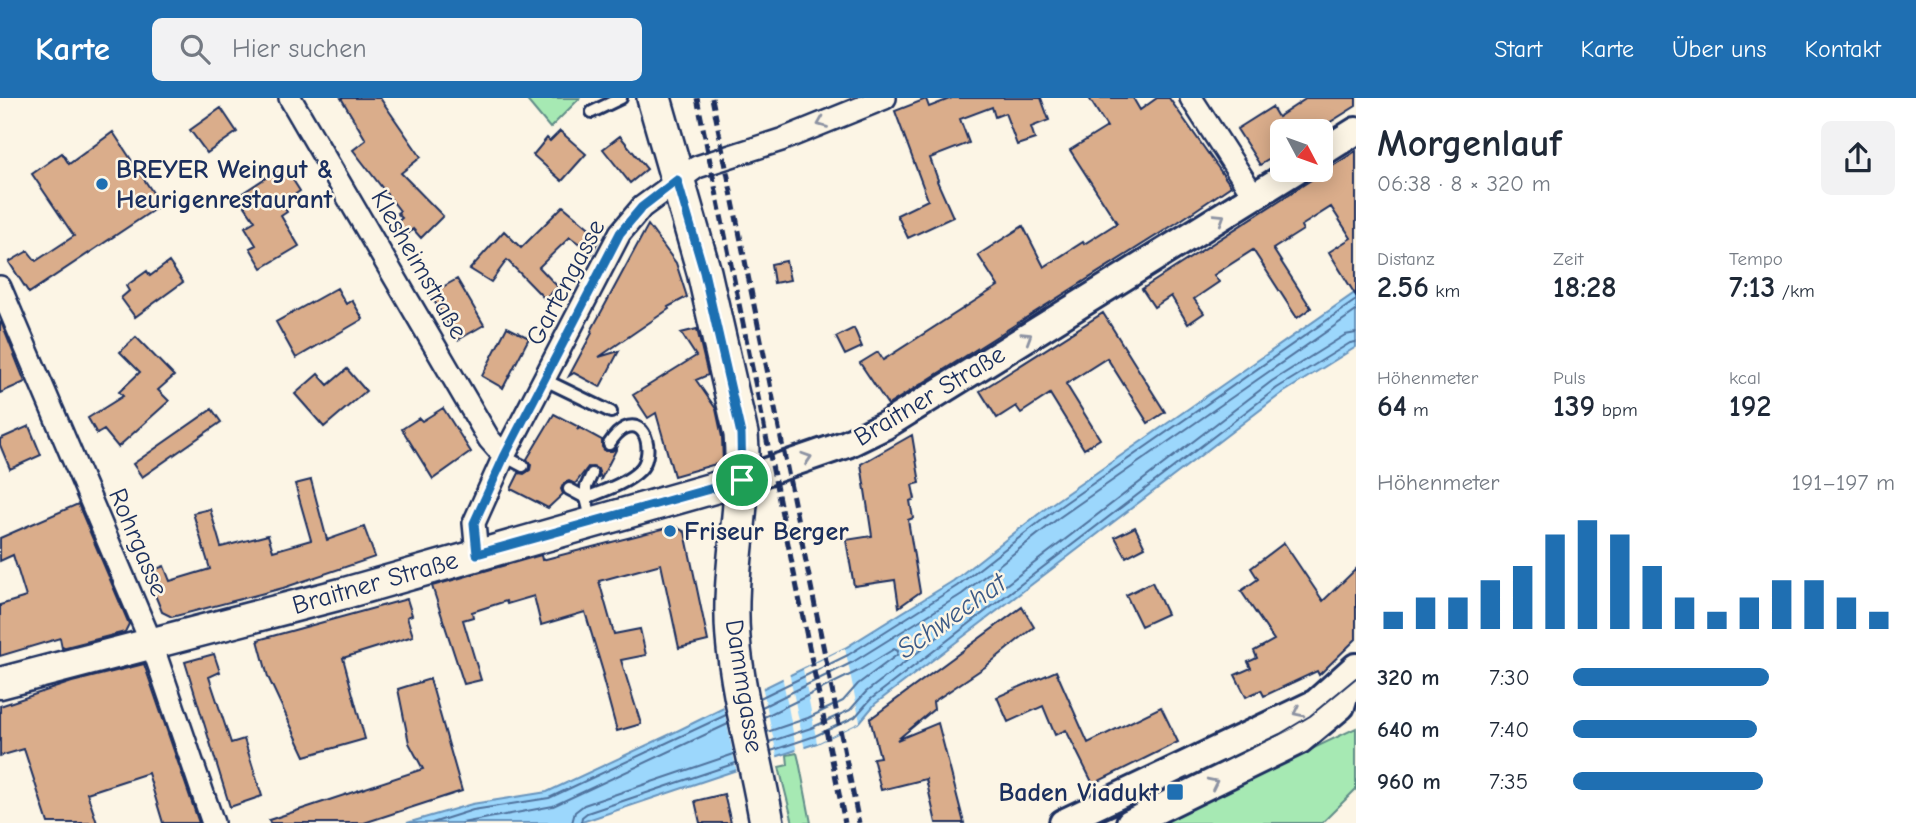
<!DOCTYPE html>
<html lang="de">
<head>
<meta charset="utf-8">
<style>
	:root { --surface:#fff; --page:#f2f2f3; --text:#1f2937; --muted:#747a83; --accent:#1f6fb2 }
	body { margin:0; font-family:"Comic Neue",sans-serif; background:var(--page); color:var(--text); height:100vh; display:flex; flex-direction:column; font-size:26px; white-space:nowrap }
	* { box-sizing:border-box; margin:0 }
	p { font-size:23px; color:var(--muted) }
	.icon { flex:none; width:38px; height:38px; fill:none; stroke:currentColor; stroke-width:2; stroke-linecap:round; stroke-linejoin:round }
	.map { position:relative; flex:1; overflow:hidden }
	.side { display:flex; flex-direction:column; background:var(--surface); width:560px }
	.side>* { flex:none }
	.needle { width:46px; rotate:131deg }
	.fabs { position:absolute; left:1270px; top:21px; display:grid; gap:14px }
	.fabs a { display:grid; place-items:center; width:63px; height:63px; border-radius:10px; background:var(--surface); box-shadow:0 4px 18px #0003; font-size:35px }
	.pin { position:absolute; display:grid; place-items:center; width:60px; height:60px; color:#fff; margin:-30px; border:4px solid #fff; border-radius:50%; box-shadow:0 2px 7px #0007 }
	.round { display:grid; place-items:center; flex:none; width:74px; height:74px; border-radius:10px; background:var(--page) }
	.summary { display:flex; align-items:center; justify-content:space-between; height:119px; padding:0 21px }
	h1 { font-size:38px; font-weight:600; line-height:52px }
	.metrics { display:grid; grid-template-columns:repeat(3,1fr); gap:10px; height:119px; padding:7px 21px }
	.metrics div { display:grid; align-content:center }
	.metrics b { font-size:30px; font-weight:600 }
	.metrics small { font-size:19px; font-weight:400 }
	.metrics p { font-size:19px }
	.chart { height:196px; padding:14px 21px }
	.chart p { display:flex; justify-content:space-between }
	.chart svg { width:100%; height:126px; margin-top:7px; stroke:var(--accent); stroke-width:6 }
	ul { padding:0 21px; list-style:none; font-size:23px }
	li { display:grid; grid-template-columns:112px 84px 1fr; align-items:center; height:52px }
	li i { height:18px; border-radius:9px; background:var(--accent) }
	header { display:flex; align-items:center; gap:42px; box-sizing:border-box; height:98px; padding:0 35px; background:var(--accent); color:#fff }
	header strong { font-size:33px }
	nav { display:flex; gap:38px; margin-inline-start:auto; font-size:24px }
	.search { width:490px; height:63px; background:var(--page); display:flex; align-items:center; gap:18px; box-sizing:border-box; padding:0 24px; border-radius:10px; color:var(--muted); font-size:26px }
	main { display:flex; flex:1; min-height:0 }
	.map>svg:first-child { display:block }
	.green { fill:#a6e9b3; stroke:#608c88; stroke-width:2 }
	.water { fill:#9cd7fc; stroke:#6894bd; stroke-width:2 }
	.pier { fill:#fcf5e5 }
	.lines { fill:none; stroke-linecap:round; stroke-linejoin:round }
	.shore { stroke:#4f729d; stroke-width:2 }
	.building { fill:#daad8b; stroke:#1b2f5e; stroke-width:2 }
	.service-casing { stroke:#1b2f5e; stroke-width:16 }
	.minor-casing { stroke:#1b2f5e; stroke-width:26 }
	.tertiary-casing { stroke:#1b2f5e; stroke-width:32 }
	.secondary-casing { stroke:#1b2f5e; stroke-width:35 }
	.primary-casing { stroke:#1b2f5e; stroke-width:38 }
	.service { stroke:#fcf5e5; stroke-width:10 }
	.minor { stroke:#fcf5e5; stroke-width:21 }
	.tertiary { stroke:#fcf5e5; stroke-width:26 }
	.secondary { stroke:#fcf5e5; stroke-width:30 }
	.primary { stroke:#fcf5e5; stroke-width:33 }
	.tram { stroke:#1b2f5e; stroke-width:2 }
	.rail { stroke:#1b2f5e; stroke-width:5; stroke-dasharray:10 5; stroke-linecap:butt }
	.oneway { stroke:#8c92a2 }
	.route-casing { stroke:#fff; stroke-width:14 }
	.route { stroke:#1f6fb2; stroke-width:9 }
	.poi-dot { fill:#1f6fb2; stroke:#fcf5e5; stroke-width:2.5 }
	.labels { text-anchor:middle; stroke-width:5; stroke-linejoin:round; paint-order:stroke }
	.poi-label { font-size:26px; font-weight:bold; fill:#1b2f5e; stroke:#fcf5e5; text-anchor:start }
	.street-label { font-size:26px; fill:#1b2f5e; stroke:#fcf5e5 }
	.water-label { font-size:28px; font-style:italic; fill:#3b5986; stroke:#fcf5e5 }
</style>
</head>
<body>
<header>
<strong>Karte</strong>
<div class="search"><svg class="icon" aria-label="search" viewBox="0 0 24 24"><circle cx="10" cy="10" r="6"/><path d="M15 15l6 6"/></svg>Hier suchen</div>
<nav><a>Start</a><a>Karte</a><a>Über uns</a><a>Kontakt</a></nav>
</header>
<main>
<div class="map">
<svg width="1356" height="725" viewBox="0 0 1356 725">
	<rect width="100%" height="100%" fill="#fcf5e5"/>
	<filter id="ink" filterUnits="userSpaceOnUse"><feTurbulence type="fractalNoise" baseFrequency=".0143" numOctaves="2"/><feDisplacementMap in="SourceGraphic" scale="14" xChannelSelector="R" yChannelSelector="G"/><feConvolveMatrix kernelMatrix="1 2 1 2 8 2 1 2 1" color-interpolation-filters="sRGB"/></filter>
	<g filter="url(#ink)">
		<path class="green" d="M525,0H580L550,30Z
			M1356,630V691L1322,725H1156Z
			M797,655L799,663L811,725H793L779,669L788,667L787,657Z"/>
		<path class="water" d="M1356,194V249L1281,296L875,606L860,624L817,645L579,725H407L472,706L547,694L675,634L845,550L953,483L1050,407Z"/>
		<path class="pier" d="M845,550L860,624L817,645L803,571Z
			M789,574L805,652L797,655L782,577Z
			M762,587L778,662L737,675L723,607Z"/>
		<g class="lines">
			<path class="shore" d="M760,600L848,557L957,488L1055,412L1356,202
				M762,609L853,564L962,496L1060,419L1356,213
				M764,619L858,573L894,551L898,553L897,557L858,586L843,603L808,620L767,634
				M769,644L811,630L850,612L866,594L1272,283L1345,237L1356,235
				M771,653L815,638L855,619L871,601L1277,290L1350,245L1356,244
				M432,725L473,712L549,700L726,617
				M462,725L553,708L728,626
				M572,725L575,714L584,707L734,656
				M581,725L582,719L587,715L736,665"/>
		</g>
		<path class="building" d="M341,0H380L421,59L401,75L443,118L421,140L413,131L408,136L396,125L402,120L397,115L400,113L353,52L366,42Z
			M952,0H1041L1049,22L1031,29L1035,41L1017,47L1005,15L995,19L992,9L960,21L969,45L930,60L938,82L937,83L953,119L908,140L897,117L928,102L895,13L926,1L929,9Z
			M1089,0H1133L1140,12L1157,0H1169L1231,88L1178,124L888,307L860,265L878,254L883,262L998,188L978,157L1023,128L1044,169L1083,144L1084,146L1117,125L1070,52L1107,29Z
			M1307,0H1356V8L1316,33H1283V53L1260,67L1237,31L1272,9L1278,19Z
			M221,10L237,34L207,55L190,32Z
			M560,33L586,56L562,83L533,57L547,40L550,43Z
			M113,34L161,107L29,195L9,164L28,153L36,163L74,138L32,76L62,55L69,66Z
			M620,38L647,71L630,85L603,51Z
			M1356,53V198L1329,154L1351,140L1331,109L1301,128L1303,132L1273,151L1311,210L1297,220L1253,152L1214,177L1219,184L1194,201L1204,215L1188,226L1171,198L1154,209L1142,191Z
			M284,68L300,93L282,105L287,114L281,118L299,148L262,170L250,150L256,147L245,129L255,123L238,98Z
			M563,108L600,139L592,155L570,139L539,169L558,189L545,201L507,162L491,184L470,171L504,133L521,150Z
			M648,127L676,165L687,199L668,209L669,211L599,259L619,253L600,289L574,275L569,278L592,235L591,233Z
			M786,163L790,182L774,185L771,166Z
			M169,164L183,184L135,219L121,200L129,193L126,188L147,173L150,178Z
			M457,181L484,227L458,242L430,196Z
			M337,190L346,206L352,202L363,221L296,260L276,224Z
			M1103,215L1165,314L1148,325L1107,260L1066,286L1100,341L1084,351L1050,296L1021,315L1016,308L997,320L980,293Z
			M1,224L25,284L0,295V225Z
			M507,229L529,240L503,290L482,278Z
			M854,230L862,249L845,257L836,239Z
			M697,231L708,277L696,282L716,311L722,339L723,364L674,378L656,315L648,320L633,297L696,258L681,235Z
			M136,239L174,278L158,292L169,303L118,349L104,332L97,336L88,320L123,298L119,294L140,274L120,254Z
			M347,271L366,293L324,329L295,296L318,276L328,287Z
			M443,310L471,354L433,381L402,331L419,320L422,323Z
			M212,311L221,324L142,379L133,366Z
			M554,316L579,329L577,332L580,330L602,342V349L605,353H612L617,350L601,381L598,371L588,369L575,386L569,383L564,385L561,391L563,396L548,410L511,391L519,375L524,376L530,372L531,367L527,361Z
			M29,328L41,357L10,371L0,347V341Z
			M912,337L920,385L912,387L915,401L910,403L913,420L908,422L920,494L899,509L895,482L854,488L846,442L872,438L861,366Z
			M311,382L327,442L364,429L375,459L283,490L172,519L162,514L146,475L164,468L170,483L210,471L193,415L210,411L221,449L268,437L273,453L311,442L295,386Z
			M78,406L129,526L125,534L62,550L60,540L0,558V507L26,499L13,457L0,463V440Z
			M674,428L685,434L708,543L679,550L661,466L599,483L614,536L640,531L646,557L621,562L641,626L617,633L602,578L604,577L585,514L541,527L534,498L507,506L506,503L472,514L473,519L463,522L481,582L464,586L432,488L541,457L542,462Z
			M1135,429L1145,449L1126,459L1115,439Z
			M1284,445L1323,503L1356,471V541L1319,577L1317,573L1264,598L1261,592L1246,599L1235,577L1251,570L1248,564L1257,560L1254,553L1274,542L1241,493L1258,481L1251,470Z
			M1152,484L1167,516L1141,528L1126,497Z
			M407,501L412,517L407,519L413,538L343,560L365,641L305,658L268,579L258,542Z
			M1022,509L1034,529L985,569L933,604L934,611L897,642L938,625L964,725H936L926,681L881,692L873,660L880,659L870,621Z
			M214,556L220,574L209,579L231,645L244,641L262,698L230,709L185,564Z
			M144,566L199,725H163L148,675L87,695L97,725H48L24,651L0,658V608L72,584Z
			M1056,573L1088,645L1161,609L1178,644L1093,686L1066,632L1055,637L1043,608L1008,624L997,599Z
			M430,581L462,693L364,725H270L269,722L423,671L409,645L398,591Z
			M724,696L731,725H700L695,703Z"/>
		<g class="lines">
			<g class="service-casing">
				<path id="service" d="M592,14L621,0
					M545,282L611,314
					M504,358L523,368
					M592,376L586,389V400C603,393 626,386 640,372C654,358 648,320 625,330C618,333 613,340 609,346
					M569,391L586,400L592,424"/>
			</g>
			<g class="minor-casing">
				<path id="minor" d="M290,0L489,341L504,358
					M1191,0L1254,98
					M0,189L151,544L213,725
					M477,456L474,425L504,358L620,135L642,109L697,69L781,42L885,0"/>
			</g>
			<g class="tertiary-casing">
				<path id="tertiary" d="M1321,55L1356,33
					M742,382L847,346L886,327L1296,72
					M1063,725L1316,605L1356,569
					M1130,725L1300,642L1341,608L1351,575"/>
			</g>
			<g class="secondary-casing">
				<path id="secondary" d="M0,585L345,495L742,382"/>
			</g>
			<g class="primary-casing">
				<path id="primary" d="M654,0L704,174L741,336C747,404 727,472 733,540C738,600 757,665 767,725"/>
			</g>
			<use href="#service" class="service"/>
			<use href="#minor" class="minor"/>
			<use href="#tertiary" class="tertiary"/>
			<use href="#secondary" class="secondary"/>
			<use href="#primary" class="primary"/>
			<path class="tram" d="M1092,725L1280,636L1310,618L1356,580"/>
			<path class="rail" d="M697,0L845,725
				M712,0L859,725"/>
		</g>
		<defs><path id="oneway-chevron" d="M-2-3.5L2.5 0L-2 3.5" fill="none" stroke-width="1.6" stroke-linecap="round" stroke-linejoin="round" transform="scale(1.75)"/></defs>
		<g class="oneway">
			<use href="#oneway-chevron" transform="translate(822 25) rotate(158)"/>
			<use href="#oneway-chevron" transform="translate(1220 120) rotate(-32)"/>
			<use href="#oneway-chevron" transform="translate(1027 239) rotate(-32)"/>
			<use href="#oneway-chevron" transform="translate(807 360) rotate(-18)"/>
			<use href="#oneway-chevron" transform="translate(1298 614) rotate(153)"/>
			<use href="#oneway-chevron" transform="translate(1213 685) rotate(-26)"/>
		</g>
	</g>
	<g class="lines" filter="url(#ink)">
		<g class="route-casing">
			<path id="route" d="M677,82L704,174L741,336L742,382L477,456L474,425L504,359L620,135L642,109Z"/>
		</g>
		<use href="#route" class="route"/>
	</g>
	<g class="poi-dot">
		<circle cx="102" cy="86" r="7"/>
		<circle cx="670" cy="433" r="7"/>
		<rect x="1166" y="685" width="18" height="18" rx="3.5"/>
	</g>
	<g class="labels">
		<g class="poi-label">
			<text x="116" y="80">BREYER Weingut &amp;<tspan x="116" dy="30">Heurigenrestaurant</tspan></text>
			<text x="684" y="442">Friseur Berger</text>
			<text x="1159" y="703" text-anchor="end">Baden Viadukt</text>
		</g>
		<g class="street-label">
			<text transform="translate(420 166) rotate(60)" y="9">Klesheimstraße</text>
			<text transform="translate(565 184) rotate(-62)" y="9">Gartengasse</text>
			<text transform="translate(929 297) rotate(-31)" y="9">Braitner Straße</text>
			<text transform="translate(139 444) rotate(67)" y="9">Rohrgasse</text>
			<text transform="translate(375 484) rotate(-16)" y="9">Braitner Straße</text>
			<text transform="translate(745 588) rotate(81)" y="9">Dammgasse</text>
		</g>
		<g class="water-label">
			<text transform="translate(951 517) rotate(-35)" y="10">Schwechat</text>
		</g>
	</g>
</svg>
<div class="fabs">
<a><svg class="needle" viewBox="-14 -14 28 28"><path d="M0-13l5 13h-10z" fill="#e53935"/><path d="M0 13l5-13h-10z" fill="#747a83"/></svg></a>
</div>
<div class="pin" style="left:742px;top:382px;background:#1e9e55"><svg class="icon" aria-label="arrive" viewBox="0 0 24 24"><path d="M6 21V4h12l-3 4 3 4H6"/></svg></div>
</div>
<section class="side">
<div class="summary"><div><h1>Morgenlauf</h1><p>06:38 · 8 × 320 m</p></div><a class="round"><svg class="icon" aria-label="share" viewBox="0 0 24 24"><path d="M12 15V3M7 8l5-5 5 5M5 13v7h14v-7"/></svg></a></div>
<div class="metrics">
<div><p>Distanz</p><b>2.56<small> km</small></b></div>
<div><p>Zeit</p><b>18:28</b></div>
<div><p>Tempo</p><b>7:13<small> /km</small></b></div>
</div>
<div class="metrics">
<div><p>Höhenmeter</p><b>64<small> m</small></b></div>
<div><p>Puls</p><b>139<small> bpm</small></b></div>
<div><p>kcal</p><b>192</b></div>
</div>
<div class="chart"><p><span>Höhenmeter</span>191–197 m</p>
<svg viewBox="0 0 160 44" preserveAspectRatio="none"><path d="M5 44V38M15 44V33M25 44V33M35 44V27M45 44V22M55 44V11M65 44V6M75 44V11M85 44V22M95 44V33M105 44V38M115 44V33M125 44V27M135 44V27M145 44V33M155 44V38"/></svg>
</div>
<ul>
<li><b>320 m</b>7:30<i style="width:61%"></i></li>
<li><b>640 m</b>7:40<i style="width:57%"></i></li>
<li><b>960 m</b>7:35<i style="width:59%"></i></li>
</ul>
</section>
</main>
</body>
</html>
